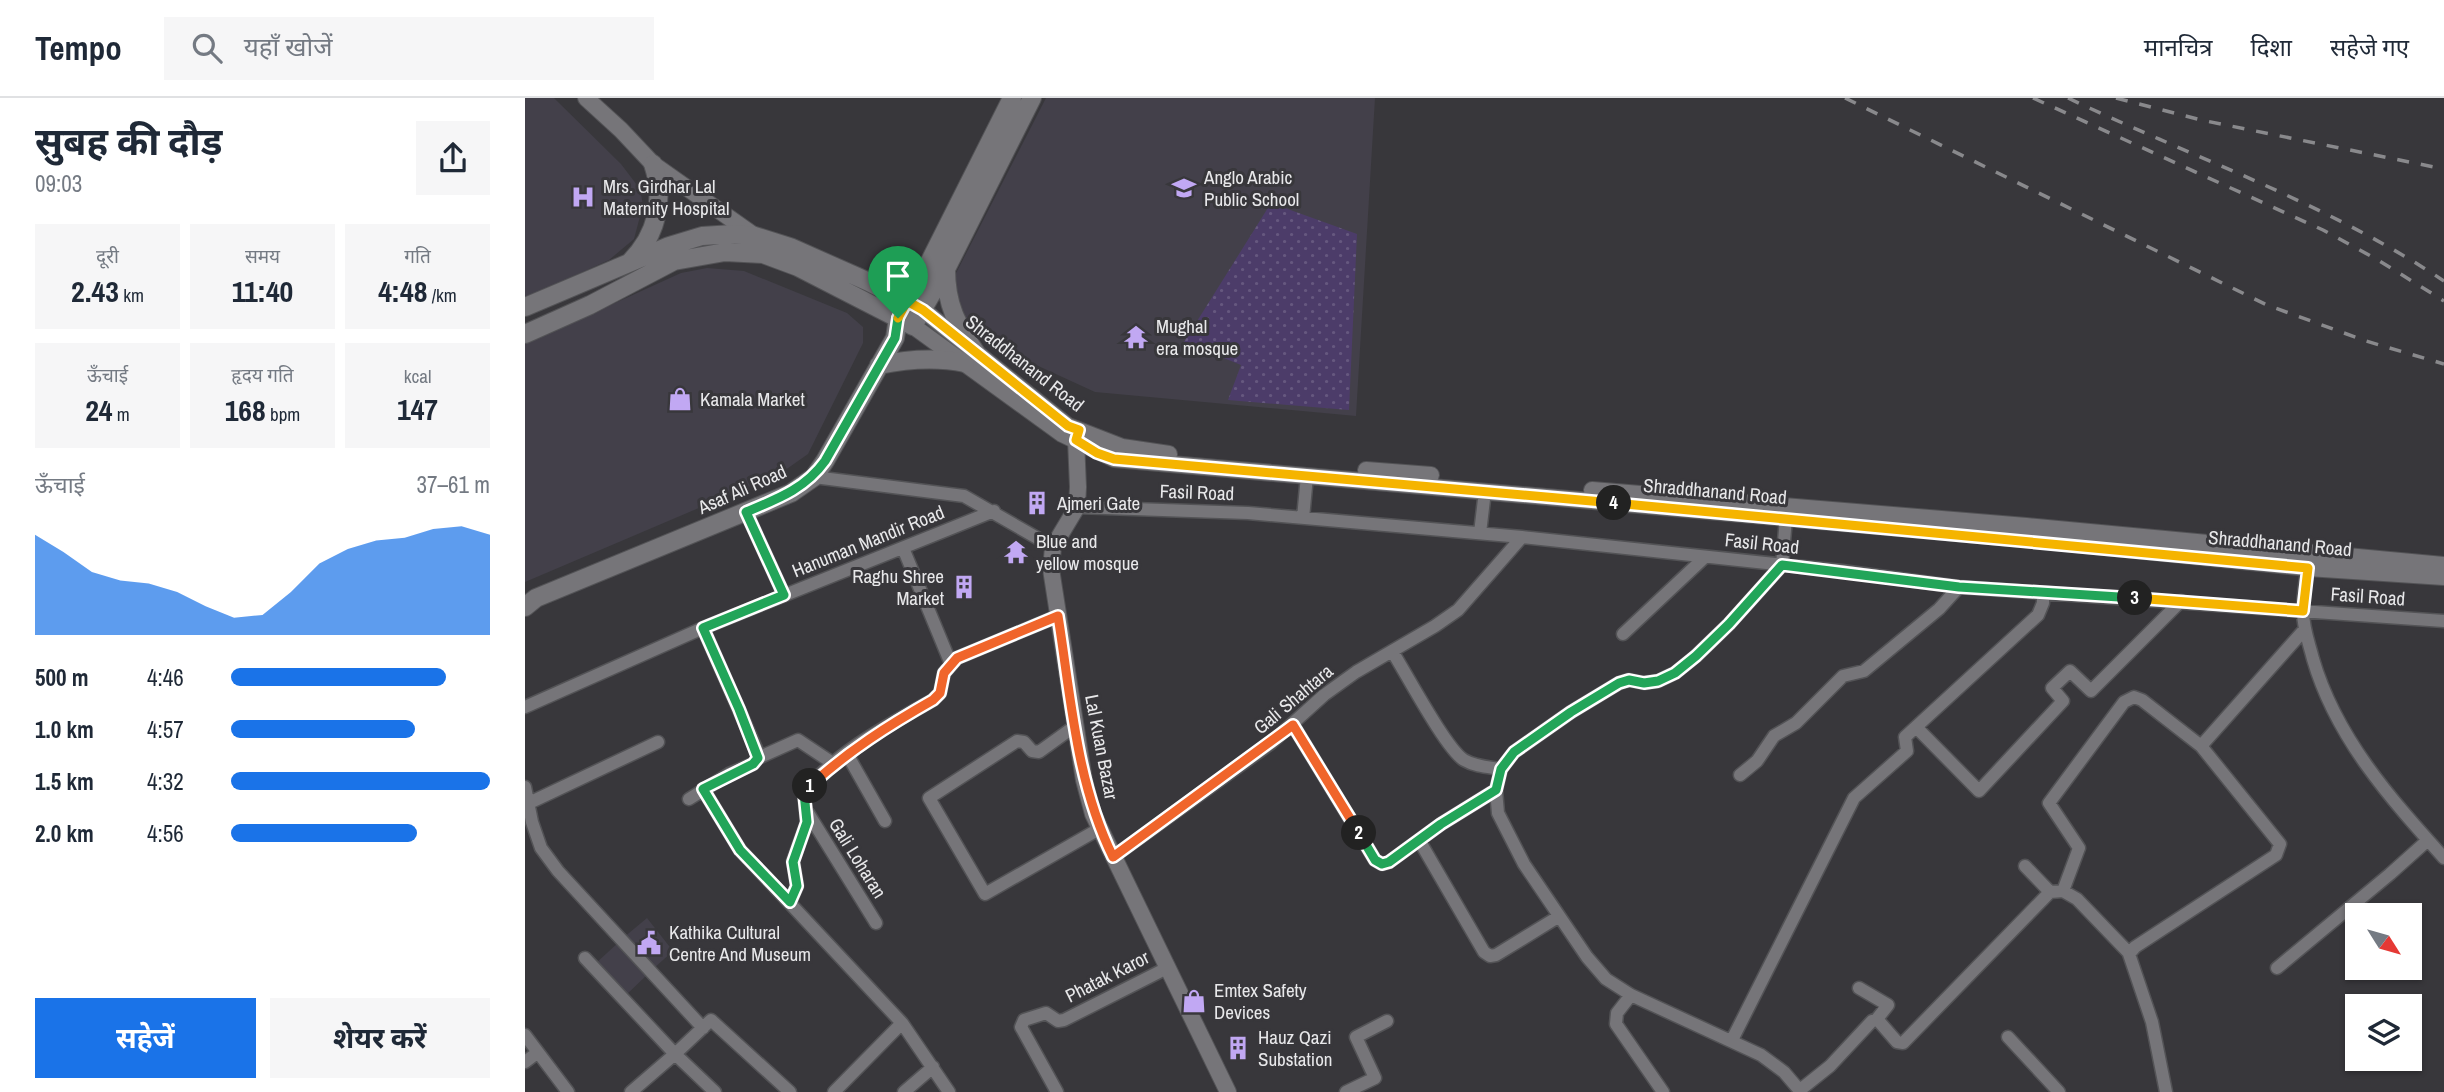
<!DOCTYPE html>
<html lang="hi">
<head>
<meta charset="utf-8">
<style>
	:root { --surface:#fff; --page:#f6f6f7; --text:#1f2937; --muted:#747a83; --line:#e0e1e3; --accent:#1a73e8 }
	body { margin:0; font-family:"Archivo Narrow","Noto Sans Devanagari",sans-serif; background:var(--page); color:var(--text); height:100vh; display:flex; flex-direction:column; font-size:26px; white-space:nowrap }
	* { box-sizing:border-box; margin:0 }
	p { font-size:23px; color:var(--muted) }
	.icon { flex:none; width:38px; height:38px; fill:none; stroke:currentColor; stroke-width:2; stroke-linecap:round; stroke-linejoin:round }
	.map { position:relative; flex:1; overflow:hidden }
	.side { display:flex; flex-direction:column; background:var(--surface); width:525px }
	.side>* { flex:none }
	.needle { width:46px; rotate:127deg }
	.tools { position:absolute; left:1820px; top:805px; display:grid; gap:14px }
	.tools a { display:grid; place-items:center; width:77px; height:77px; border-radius:0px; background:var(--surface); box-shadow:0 2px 5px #0004; font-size:35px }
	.pin { position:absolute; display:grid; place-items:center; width:60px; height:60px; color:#fff; margin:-72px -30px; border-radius:50% 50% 50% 0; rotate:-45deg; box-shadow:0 0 7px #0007 }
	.pin .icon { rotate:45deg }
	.km { position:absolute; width:35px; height:35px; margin:-18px; border-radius:50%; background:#222; color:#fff; font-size:19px; line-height:35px; text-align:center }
	.round { display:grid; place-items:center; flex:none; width:74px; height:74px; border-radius:0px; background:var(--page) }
	.head { display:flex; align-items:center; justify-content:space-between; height:119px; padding:0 35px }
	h1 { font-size:38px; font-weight:700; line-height:52px }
	.stats { display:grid; grid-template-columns:repeat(3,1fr); gap:10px; height:119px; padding:7px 35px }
	.stats div { display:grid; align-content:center; border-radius:0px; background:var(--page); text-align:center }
	.stats b { font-size:30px; font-weight:700 }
	.stats small { font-size:19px; font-weight:400 }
	.stats p { font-size:19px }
	.chart { height:196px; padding:14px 35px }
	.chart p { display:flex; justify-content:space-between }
	.chart svg { width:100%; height:126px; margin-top:7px; fill:var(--accent); opacity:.7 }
	.primary-button { display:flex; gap:14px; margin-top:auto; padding:14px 35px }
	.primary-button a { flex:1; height:80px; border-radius:0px; background:var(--accent); color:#fff; font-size:28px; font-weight:700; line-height:80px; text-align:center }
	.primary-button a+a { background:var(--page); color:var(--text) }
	ul { padding:0 35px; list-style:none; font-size:23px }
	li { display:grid; grid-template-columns:112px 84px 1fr; align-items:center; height:52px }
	li i { height:18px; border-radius:9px; background:var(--accent) }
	header { display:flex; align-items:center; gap:42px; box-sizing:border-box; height:98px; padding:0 35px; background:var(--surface); border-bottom:2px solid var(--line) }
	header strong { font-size:33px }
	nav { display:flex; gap:38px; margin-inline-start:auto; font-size:24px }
	.search { width:490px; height:63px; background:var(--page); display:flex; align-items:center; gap:18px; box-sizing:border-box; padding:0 24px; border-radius:0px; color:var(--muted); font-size:26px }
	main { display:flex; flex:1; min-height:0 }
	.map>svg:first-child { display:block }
	.built { fill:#43404a }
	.grass { fill:url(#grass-dots) }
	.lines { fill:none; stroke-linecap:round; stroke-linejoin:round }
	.minor-casing { stroke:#535356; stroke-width:15 }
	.tertiary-casing { stroke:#535356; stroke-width:18 }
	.secondary-casing { stroke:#535356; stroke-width:20 }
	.minor { stroke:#767579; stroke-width:12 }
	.tertiary { stroke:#767579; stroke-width:16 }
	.secondary { stroke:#767579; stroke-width:18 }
	.rail { stroke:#89898c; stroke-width:3.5; stroke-dasharray:12 12; stroke-linecap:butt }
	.split-1-casing { stroke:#fff; stroke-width:14 }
	.split-2-casing { stroke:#fff; stroke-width:14 }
	.split-3-casing { stroke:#fff; stroke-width:14 }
	.split-4-casing { stroke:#fff; stroke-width:14 }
	.split-5-casing { stroke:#fff; stroke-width:14 }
	.split-1 { stroke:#22a559; stroke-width:9 }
	.split-2 { stroke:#f0652b; stroke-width:9 }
	.split-3 { stroke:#22a559; stroke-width:9 }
	.split-4 { stroke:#f5b400; stroke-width:9 }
	.split-5 { stroke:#f5b400; stroke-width:9 }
	.labels { text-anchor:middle; stroke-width:6; stroke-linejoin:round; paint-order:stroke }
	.poi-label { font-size:19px; fill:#e8e8ea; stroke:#38373b; text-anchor:start }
	.street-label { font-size:19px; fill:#e8e8ea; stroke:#38373b }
</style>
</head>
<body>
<header>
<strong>Tempo</strong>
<div class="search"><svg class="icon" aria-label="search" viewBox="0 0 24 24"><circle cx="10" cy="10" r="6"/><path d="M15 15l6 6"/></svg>यहाँ खोजें</div>
<nav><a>मानचित्र</a><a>दिशा</a><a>सहेजे गए</a></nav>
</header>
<main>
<section class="side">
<div class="head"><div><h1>सुबह की दौड़</h1><p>09:03</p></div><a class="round"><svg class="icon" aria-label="share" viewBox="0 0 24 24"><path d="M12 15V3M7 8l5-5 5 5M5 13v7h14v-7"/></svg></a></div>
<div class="stats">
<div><p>दूरी</p><b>2.43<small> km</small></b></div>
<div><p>समय</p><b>11:40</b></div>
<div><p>गति</p><b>4:48<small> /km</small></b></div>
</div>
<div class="stats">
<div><p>ऊँचाई</p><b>24<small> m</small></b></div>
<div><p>हृदय गति</p><b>168<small> bpm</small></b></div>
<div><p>kcal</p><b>147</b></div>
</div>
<div class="chart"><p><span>ऊँचाई</span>37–61 m</p>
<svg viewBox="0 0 160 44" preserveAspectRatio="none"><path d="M0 44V9L10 15L20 22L30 25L40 26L50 29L60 34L70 38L80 37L90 29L100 19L110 14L120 11L130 10L140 7L150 6L160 9V44z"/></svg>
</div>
<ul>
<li><b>500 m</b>4:46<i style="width:83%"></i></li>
<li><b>1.0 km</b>4:57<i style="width:71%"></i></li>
<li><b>1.5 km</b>4:32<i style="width:100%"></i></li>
<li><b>2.0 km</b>4:56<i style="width:72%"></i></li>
</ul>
<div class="primary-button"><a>सहेजें</a><a>शेयर करें</a></div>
</section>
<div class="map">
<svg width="1919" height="994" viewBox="0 0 1919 994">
	<defs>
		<pattern id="grass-dots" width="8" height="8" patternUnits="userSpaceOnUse" patternTransform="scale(1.75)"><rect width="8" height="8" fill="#4c3c69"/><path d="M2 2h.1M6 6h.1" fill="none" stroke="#66587f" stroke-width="1.8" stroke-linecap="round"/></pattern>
	</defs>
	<rect width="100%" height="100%" fill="#38373b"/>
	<path class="built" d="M0,0H29L32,3L96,66L115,91L118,107L109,141L84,162L0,200Z
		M521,0H850L831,318L570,294L463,245L438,219L428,181Z
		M182,170L219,173L322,215L338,229V245L283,356L256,375L0,484V246L156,175Z
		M122,820L148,853L128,871L98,840Z
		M94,844L123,876L99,899L70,866Z"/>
	<path class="grass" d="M746,105L832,136L824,312L703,302L716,267L659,244Z"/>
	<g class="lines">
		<g class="minor-casing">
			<path id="minor" d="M289,379L439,398L528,449
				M552,409L723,415L997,439L1317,473L1434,489L1919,523
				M221,414L259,497
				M778,420L782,378
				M1261,420L1257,467L1204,526L1171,558L1150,575L1133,583L1119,585L1104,582L1094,585L1046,614L989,654L976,671L971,692L973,715L999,766L1062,859L1081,881L1106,897L1236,957L1259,974L1276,994
				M955,435L960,393
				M378,450L426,566
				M1784,461C1781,478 1778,497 1778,514C1778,530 1784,545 1788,561C1811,640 1865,700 1919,760
				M1098,536L1180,459
				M867,553C881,575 921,651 939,662C951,669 964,669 976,671
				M0,609L178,530L469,413
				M768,627L850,762L857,766L864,764L916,726L971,692
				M550,628L514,654L507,653L499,644L492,643L404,700L460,796L574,731
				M1391,629L1454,693L1538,603L1527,590L1545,573L1566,593L1656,503
				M1676,648L1780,531
				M322,656L360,723
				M233,660L273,642L309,666
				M1215,677L1232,663L1249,638L1271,625L1318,578L1339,573L1414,511L1434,489
				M0,689L7,724L16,750L33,773L178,930
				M178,691L215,752L377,925L424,994
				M164,701L204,676L228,666L233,660V655L178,530
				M4,705L133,644
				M283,715L351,825
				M894,742L959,854L965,858L971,857L1033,819
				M588,759L746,645L799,597L831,574L910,528L933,512L997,439
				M1500,768L1525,794
				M1538,793L1554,750L1524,705L1599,604L1609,599L1617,602L1676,648L1755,746L1751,757L1610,849L1604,856L1627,924L1641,994
				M265,804L272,788L268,763L282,724L279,695C309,655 365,626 408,602L415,595L419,575L432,560L533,518
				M60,860L150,956L106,994
				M1752,870L1865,776L1903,742
				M1334,890L1363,907L1352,921
				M1106,897L1092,915L1091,926L1138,994
				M0,937L43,994
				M1483,939L1534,994
				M1207,942L1329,700L1382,653L1380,639L1513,517L1518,505V495
				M0,964L12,955
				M1275,992L1305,968L1347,923L1352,921L1372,944L1378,945L1525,794L1538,793L1552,801L1604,855
				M190,994L150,956L186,922L265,994
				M309,994L377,925
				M379,994L408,969
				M532,994L496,929L499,922L521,915L533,923L539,922L642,870
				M821,994L850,980L831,939L862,923"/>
		</g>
		<g class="tertiary-casing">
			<path id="tertiary" d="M61,0L96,32L128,66L230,138
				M398,212L543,328L597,349L644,356
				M388,228L537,336L589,361L1522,443L1783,470L1919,479
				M553,335L551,342L553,389L552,409L528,449L526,471L559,682L568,716L703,994
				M841,372L906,377
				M1067,392L1501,428L1919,467"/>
		</g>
		<g class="secondary-casing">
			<path id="secondary" d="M105,164C132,137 140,102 128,66
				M421,171C421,208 432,226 451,255
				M351,185C372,189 385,180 401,168
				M0,209L144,148L177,138L208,136L230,138L265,149L344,184L398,212
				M392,221L421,171L507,0
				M0,236L65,207L149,163L200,154L238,156L273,169L388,228
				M354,267C383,261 411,259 440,265
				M0,509L11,500L266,395L289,379L300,363L370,240L373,220L404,165L487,0"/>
		</g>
		<use href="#minor" class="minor"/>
		<use href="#tertiary" class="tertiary"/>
		<use href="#secondary" class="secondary"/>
		<path class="rail" d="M1320,0L1742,207L1841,243L1919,266
			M1508,0L1798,132L1853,162L1919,203
			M1543,0C1669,60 1802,105 1919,183
			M1591,0L1676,22L1919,71"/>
	</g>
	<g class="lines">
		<g class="split-1-casing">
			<path id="split-1" d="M285,688L279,695L282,724L268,764L272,788L265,804L215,752L178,691L228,666L233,660L214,611L178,530L259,497L221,414C252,401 280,391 300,363L370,240L373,220"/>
		</g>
		<g class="split-2-casing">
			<path id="split-2" d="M285,688C323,653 364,627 408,602L415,595L419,575L432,560L533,518C546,599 551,684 588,759L768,627L834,735"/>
		</g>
		<g class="split-3-casing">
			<path id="split-3" d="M834,735L850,762L857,766L864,764L916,726L971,692L976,671L989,654L1046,614L1094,585L1104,582L1119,585L1133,583L1150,575L1171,558L1204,526L1257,467L1434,489L1610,500"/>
		</g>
		<g class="split-4-casing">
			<path id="split-4" d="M1089,405L1783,470L1778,513L1610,500"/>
		</g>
		<g class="split-5-casing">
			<path id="split-5" d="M373,220L382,203L398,212L543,328L554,332L551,342L572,355L589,361L1089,405"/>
		</g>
		<use href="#split-1" class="split-1"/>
		<use href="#split-2" class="split-2"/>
		<use href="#split-3" class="split-3"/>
		<use href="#split-4" class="split-4"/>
		<use href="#split-5" class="split-5"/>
	</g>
	<defs>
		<g id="school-bare" transform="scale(1.89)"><path d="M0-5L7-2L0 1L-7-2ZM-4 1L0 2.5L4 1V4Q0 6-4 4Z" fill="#c1a8f3" stroke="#38373b" stroke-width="2.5" paint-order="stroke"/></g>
		<g id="hospital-bare" transform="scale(1.89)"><path d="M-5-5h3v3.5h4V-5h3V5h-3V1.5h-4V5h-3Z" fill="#c1a8f3" stroke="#38373b" stroke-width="2.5" paint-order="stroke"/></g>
		<g id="temple-bare" transform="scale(1.89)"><path d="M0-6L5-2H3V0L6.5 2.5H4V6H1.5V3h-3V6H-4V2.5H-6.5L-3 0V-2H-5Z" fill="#c1a8f3" stroke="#38373b" stroke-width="2.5" paint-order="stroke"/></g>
		<g id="shop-bare" transform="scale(1.89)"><path d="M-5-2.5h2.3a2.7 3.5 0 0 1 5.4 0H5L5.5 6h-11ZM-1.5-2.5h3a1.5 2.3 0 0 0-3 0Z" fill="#c1a8f3" stroke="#38373b" stroke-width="2.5" paint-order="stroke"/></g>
		<g id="building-bare" transform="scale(1.89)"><path d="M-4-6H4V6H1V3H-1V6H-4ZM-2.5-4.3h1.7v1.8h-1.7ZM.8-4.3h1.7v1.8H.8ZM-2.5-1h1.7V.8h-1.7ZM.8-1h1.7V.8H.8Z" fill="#c1a8f3" stroke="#38373b" stroke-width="2.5" paint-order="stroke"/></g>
		<g id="civic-bare" transform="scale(1.89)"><path d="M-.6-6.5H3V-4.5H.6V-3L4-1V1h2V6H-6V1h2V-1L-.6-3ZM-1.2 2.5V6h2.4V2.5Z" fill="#c1a8f3" stroke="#38373b" stroke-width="2.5" paint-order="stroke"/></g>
	</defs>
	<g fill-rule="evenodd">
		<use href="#school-bare" x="659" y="90"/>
		<use href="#hospital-bare" x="58" y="99"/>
		<use href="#temple-bare" x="611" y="239"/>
		<use href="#shop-bare" x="155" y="301"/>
		<use href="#building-bare" x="512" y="405"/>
		<use href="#temple-bare" x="491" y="454"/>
		<use href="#building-bare" x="439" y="489"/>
		<use href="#civic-bare" x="124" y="845"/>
		<use href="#shop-bare" x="669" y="903"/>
		<use href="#building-bare" x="713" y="950"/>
	</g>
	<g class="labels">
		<g class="poi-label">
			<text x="679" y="86">Anglo Arabic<tspan x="679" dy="22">Public School</tspan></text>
			<text x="78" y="95">Mrs. Girdhar Lal<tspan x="78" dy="22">Maternity Hospital</tspan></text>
			<text x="631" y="235">Mughal<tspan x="631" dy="22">era mosque</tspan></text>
			<text x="175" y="308">Kamala Market</text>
			<text x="532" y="412">Ajmeri Gate</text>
			<text x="511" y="450">Blue and<tspan x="511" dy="22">yellow mosque</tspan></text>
			<text x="419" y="485" text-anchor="end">Raghu Shree<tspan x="419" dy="22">Market</tspan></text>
			<text x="144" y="841">Kathika Cultural<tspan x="144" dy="22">Centre And Museum</tspan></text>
			<text x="689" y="899">Emtex Safety<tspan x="689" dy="22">Devices</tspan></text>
			<text x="733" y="946">Hauz Qazi<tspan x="733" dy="22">Substation</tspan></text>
		</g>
		<g class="street-label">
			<text transform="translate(500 265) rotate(38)" y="7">Shraddhanand Road</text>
			<text transform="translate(217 391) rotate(-24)" y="7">Asaf Ali Road</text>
			<text transform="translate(1190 393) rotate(5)" y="7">Shraddhanand Road</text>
			<text transform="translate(672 394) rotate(2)" y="7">Fasil Road</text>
			<text transform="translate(343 443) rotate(-22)" y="7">Hanuman Mandir Road</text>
			<text transform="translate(1237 445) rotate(6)" y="7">Fasil Road</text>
			<text transform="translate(1755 445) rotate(5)" y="7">Shraddhanand Road</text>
			<text transform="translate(1843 498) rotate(4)" y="7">Fasil Road</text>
			<text transform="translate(768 601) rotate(-40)" y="7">Gali Shahtara</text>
			<text transform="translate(577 649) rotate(79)" y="7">Lal Kuan Bazar</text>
			<text transform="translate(333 760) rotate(58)" y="7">Gali Loharan</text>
			<text transform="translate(582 878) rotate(-27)" y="7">Phatak Karor</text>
		</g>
	</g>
</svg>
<div class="tools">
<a><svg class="needle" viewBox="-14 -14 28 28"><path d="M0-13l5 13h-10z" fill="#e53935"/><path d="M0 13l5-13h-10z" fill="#747a83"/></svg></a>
<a><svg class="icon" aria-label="layers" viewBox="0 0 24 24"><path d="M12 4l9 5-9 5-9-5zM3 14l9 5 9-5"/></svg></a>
</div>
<div class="pin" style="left:373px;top:220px;background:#1e9e55"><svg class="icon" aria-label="arrive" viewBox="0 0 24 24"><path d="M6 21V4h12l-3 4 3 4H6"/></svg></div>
<b class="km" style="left:285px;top:688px">1</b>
<b class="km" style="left:834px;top:735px">2</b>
<b class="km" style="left:1610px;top:500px">3</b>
<b class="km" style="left:1089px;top:405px">4</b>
</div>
</main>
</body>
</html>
